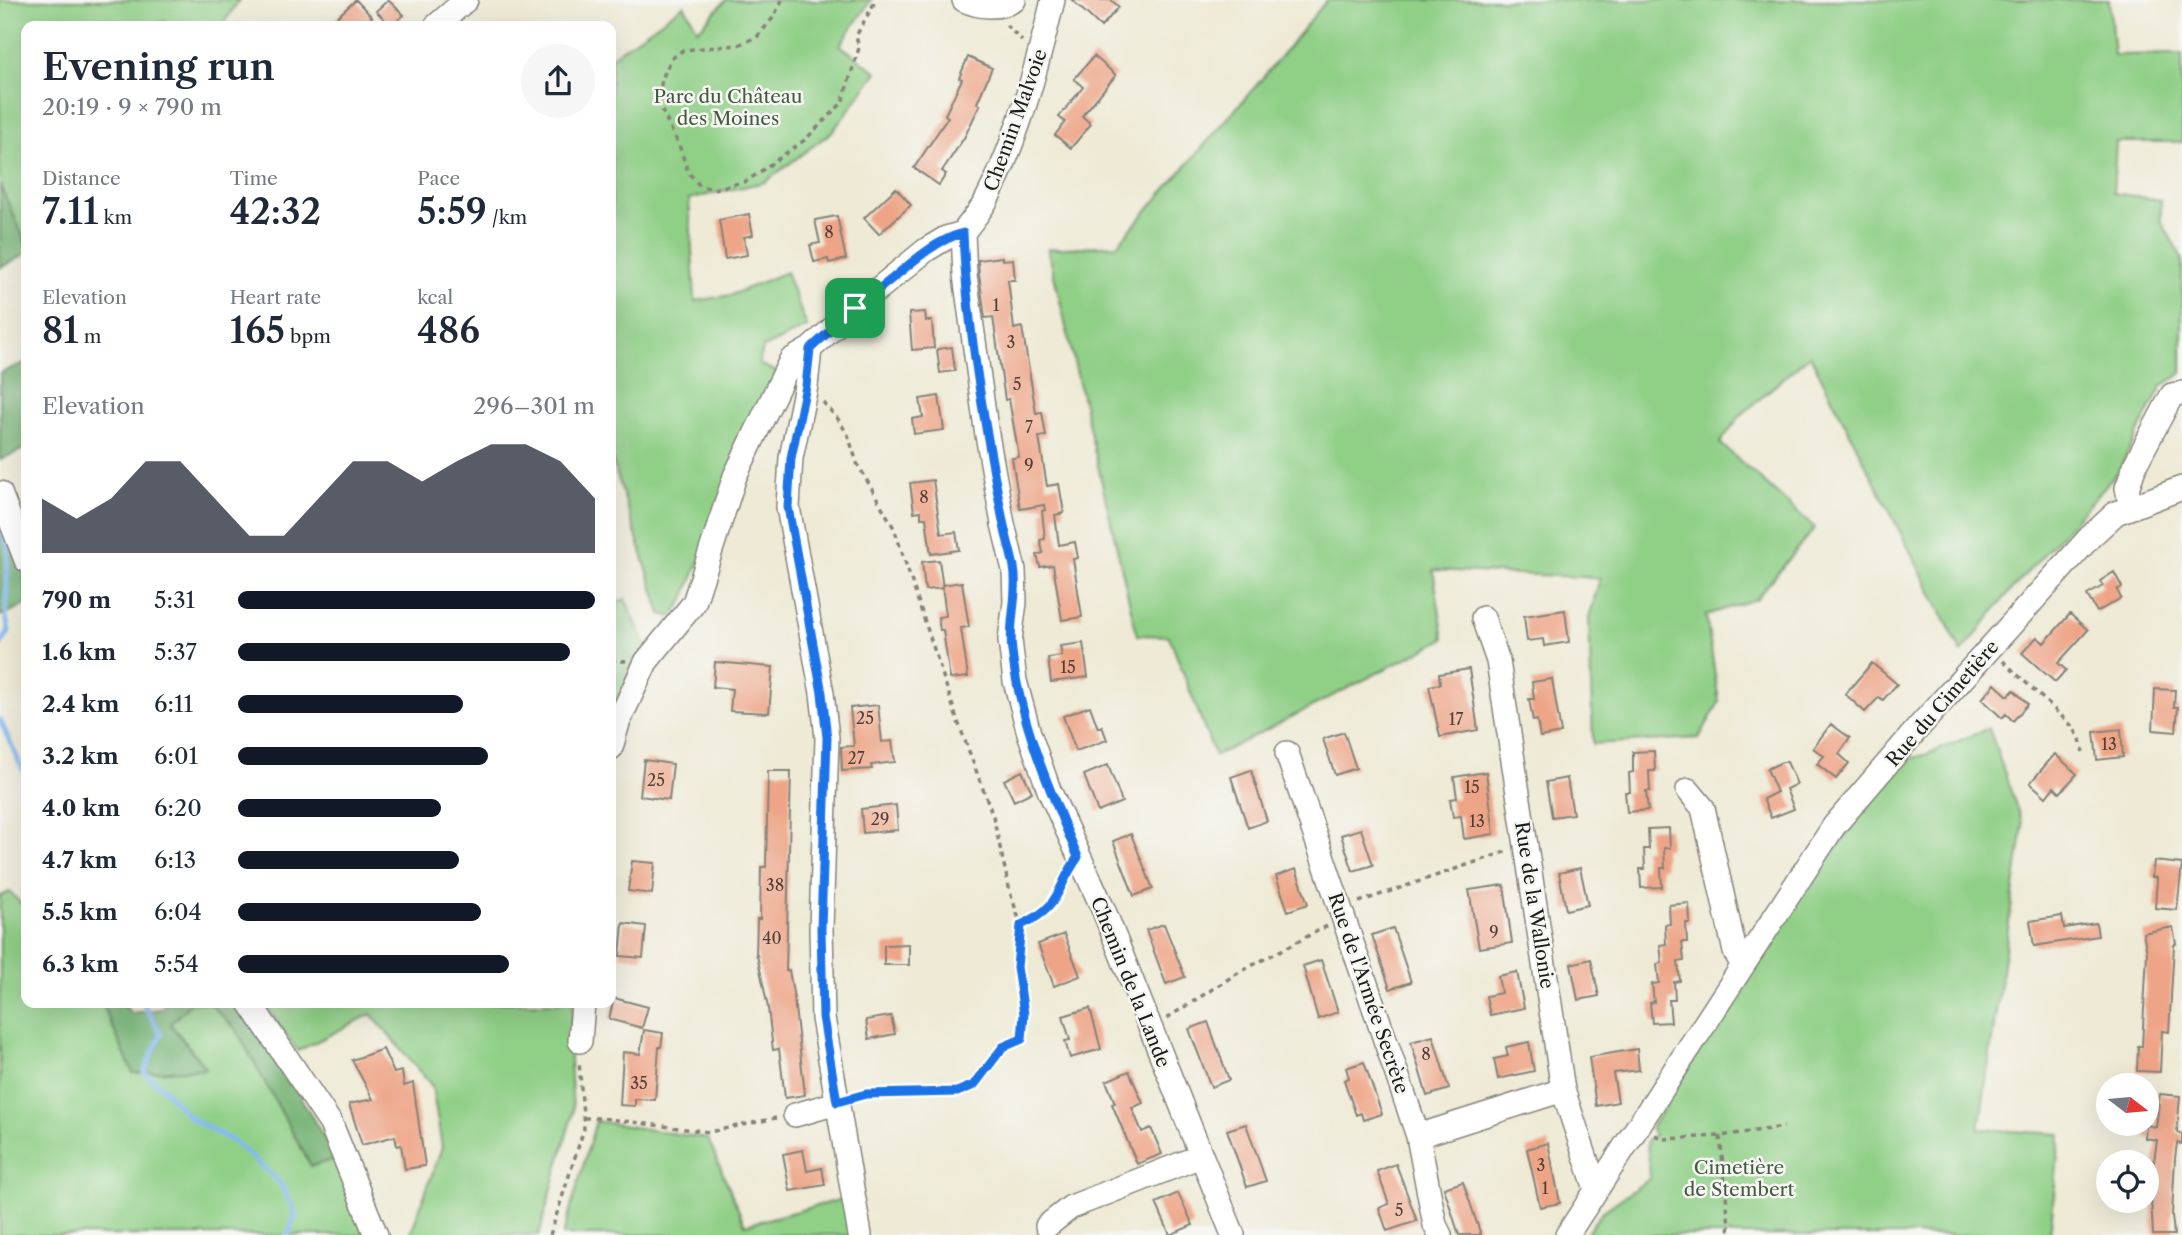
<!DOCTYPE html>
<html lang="en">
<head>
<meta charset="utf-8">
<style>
	:root { --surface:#fff; --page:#f6f6f7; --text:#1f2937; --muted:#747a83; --accent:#111827 }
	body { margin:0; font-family:"Libre Caslon Text",serif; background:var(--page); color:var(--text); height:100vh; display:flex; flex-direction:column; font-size:26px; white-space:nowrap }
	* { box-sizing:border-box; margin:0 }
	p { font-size:23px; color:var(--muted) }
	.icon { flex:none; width:38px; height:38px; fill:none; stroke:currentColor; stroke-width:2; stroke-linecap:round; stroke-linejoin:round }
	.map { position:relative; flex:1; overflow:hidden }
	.panel { position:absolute; left:21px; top:21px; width:595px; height:987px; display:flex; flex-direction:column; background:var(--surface); border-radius:14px; box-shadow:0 7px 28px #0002 }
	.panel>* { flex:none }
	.needle { width:46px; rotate:106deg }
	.tools { position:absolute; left:2096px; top:1073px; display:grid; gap:14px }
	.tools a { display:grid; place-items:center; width:63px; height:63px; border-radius:50%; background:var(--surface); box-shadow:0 7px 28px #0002; font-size:35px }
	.pin { position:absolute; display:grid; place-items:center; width:60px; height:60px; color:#fff; margin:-30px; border-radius:14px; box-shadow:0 4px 10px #0006 }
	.round { display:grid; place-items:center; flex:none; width:74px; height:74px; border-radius:37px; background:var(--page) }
	.overview { display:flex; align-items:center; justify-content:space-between; height:119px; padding:0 21px }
	h1 { font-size:38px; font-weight:600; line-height:52px }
	.figures { display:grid; grid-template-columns:repeat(3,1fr); gap:10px; height:119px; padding:7px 21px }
	.figures div { display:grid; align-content:center }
	.figures b { font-size:35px; font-weight:600 }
	.figures small { font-size:19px; font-weight:400 }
	.figures p { font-size:19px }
	.chart { height:196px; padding:14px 21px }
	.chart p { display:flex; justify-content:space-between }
	.chart svg { width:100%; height:126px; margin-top:7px; fill:var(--accent); opacity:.7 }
	ul { padding:0 21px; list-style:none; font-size:23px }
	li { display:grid; grid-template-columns:112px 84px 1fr; align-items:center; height:52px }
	li i { height:18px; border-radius:9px; background:var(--accent) }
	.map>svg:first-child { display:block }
	.green { fill:#8fcf86; stroke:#567651; stroke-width:2 }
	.forest { fill:#73b273; stroke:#486748; stroke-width:2 }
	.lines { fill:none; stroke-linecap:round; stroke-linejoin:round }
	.stream { stroke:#84b8f2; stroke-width:5 }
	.building { fill:#eea587 }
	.minor-casing { stroke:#858379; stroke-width:26 }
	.path { stroke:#858379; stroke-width:3.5; stroke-dasharray:5 5; stroke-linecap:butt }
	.minor { stroke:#fff; stroke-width:23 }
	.route-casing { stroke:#fff; stroke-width:14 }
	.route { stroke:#1a73e8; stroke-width:9 }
	.labels { text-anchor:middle; stroke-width:5; stroke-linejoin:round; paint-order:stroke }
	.number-label { font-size:16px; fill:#503e37 }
	.park-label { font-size:19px; fill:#445b41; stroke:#f6f6f2 }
	.street-label { font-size:19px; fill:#1c1c1c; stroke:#f6f6f2 }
</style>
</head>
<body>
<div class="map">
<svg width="2182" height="1235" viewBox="0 0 2182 1235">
	<rect width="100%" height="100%" fill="#f6f6f2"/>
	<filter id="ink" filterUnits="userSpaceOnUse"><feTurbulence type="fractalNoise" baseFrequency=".0143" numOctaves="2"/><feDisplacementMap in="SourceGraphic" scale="14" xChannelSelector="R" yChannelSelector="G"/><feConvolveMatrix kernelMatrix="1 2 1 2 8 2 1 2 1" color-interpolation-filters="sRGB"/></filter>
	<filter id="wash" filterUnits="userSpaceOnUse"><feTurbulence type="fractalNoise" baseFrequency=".00686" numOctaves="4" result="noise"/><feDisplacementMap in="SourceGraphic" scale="28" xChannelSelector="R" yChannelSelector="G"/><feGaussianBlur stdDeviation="1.57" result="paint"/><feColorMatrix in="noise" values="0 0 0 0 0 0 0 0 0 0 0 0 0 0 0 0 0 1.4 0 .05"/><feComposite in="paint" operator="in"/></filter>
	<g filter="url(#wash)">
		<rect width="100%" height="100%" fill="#eeead6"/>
		<path class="green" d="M0,0H239L223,24L206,26H167L165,21L141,26H26V243L0,185Z
			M726,0H871L840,45L877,72L833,131L765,182L689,199L695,301L731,295L786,272L807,327L763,348L759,364L779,373L682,603L671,617L661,614L611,456V437L614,435L611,426V57L684,5L698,30Z
			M1327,0H2109L2114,55L2182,54V142H2116L2113,193L2161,200V221L2182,258V373L2162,386L2118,472L2005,597L1962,653L1810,355L1740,416L1720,443L1815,528L1756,599L1706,615L1719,702L1699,738L1593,744L1589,618L1600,578L1433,570L1444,639L1215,756L1169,636L1137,635L1048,249L1117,245L1261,80Z
			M625,599L648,650L611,724V604Z
			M1989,728L2023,826L1979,1129L2060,1134L2050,1235H1585L1601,1213L1650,1178L1647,1140L1654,1135L1651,1128L1777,925L1902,761L1928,754Z
			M10,892L26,909V1003H102L133,1073L206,1068L170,1023L191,1003H209L236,1029L311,1166L337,1159L364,1235H0V896Z
			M264,1003H573L569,1043L573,1112L539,1235H410L442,1147L432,1086L371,1014L298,1051Z
			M596,1121L708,1139L745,1225L846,1198L853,1235H563Z"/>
		<path class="forest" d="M0,185L26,243V254L0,268Z
			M26,362V448L0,460V373Z
			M0,514C18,542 26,571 26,605L0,616Z
			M102,1003H122L131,1013L161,1009L165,1003H191L170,1024L206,1069L133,1073Z
			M209,1003H244L337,1159L311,1166L236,1029Z"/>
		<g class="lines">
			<path class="stream" d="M0,528L8,547L6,617L9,632L0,645
				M0,720L26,777
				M143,1003L161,1034L144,1072L165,1090L190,1118L236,1143L280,1183L296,1214L288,1235"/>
		</g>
		<g id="blocks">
			<path class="building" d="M356,0L372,17L362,26H327Z
				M388,0L404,15L391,26L376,11Z
				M1072,0H1111L1119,7L1101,27Z
				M1094,56L1116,75L1082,116L1091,124L1071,148L1055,135L1065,122L1059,117L1083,87L1074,79Z
				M968,57L992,68L977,103L980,105L964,138L942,171L946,174L939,185L914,168L948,117L945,115L962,79L959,78Z
				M896,188L911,205L879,234L864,218Z
				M749,214L753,235L744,237L747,255L725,259L719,220Z
				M837,216L846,259L829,263L828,259L814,262L810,245L820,243L815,220Z
				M1002,257V260L1013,259L1015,280H1008L1014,329L1022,327L1036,413L1042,412L1046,436L1039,437L1047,486L1059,484L1064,513L1055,515L1059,545L1075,542L1078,558L1073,559L1082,617L1062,620L1053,565L1040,567L1037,555L1043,553L1040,540L1045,539L1042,511L1045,510L1044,505L1020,509L1012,458L1019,457L1009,399L1005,400L993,317L985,318L979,274L978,260Z
				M925,312L926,321H932L934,348L912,350L909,313Z
				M952,347L955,371L940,373L937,349Z
				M939,396L944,430L914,434L912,419L923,417L920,399Z
				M933,480L941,534L956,532L959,550L931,554L926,518H921V511L914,512L910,483Z
				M939,560L943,588L925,590L922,562Z
				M2114,572L2122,587L2117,590L2121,598L2097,612L2087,595L2103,586L2100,581Z
				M962,582L969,627L961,628L968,677L950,679L943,630H940L938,617L946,616L942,585Z
				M1565,610L1569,642L1544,646L1543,639L1527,641L1524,616Z
				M2070,614L2088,630L2058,663L2066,670L2055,682L2022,653L2037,637L2044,643Z
				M1083,643L1088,677L1051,682L1048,658L1062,656L1060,646Z
				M715,662L773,667L769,713L730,711L732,689L713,687Z
				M1872,663L1897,684L1883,700L1879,697L1865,712L1845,694Z
				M1469,669L1478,730L1440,737L1429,686L1440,684L1439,674Z
				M1552,679L1561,733L1540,737L1537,720L1533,721L1529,699H1534L1532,682Z
				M1995,684L2008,696L2014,690L2028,704L2013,721L2006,714L2002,718L1982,699Z
				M2155,689L2175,690L2174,707H2178L2176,732L2153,730Z
				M878,705L882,742L892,741L895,762L871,765L872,769L842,771L841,747L854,746L850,708Z
				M1090,706L1098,728L1102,726L1107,740L1076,751L1063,716Z
				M1831,724L1850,738L1839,754L1849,763L1836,779L1817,764L1824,756L1813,748Z
				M2121,729L2123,757L2097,760L2094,732Z
				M1344,732L1356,768L1335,775L1323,739Z
				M1654,751L1655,771H1649L1650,791H1646L1648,810L1627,812L1625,792H1630L1629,773L1633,772V752Z
				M2055,754L2077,774L2060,793L2054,787L2046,797L2030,783Z
				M644,760L673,764L669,800L640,796Z
				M1782,762H1787L1797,784L1786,789L1794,809L1771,818L1763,799L1777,792L1767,769Z
				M1108,765L1122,802L1098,812L1084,775Z
				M1251,770L1267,821L1248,828L1231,777Z
				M768,771H791L786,971L789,970L794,999L805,1095L785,1098L779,1049L773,1050L768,1008L757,955H756L757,919H760L761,867H766Z
				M1022,771L1032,792L1014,801L1004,780Z
				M1486,772L1494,834L1464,839L1461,816L1453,817L1450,799L1457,798L1454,777Z
				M1567,778L1573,814L1552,817L1546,782Z
				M896,805L898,830L863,833L861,809Z
				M1669,828L1670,848H1664L1665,868H1661L1662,887L1641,888L1640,869H1645L1644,849H1649L1648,829Z
				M1361,829L1373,865L1353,871L1341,835Z
				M1131,834L1153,889L1134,896L1113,841Z
				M632,861L655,863L652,894L628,891Z
				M2154,861L2182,864L2177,910L2155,908L2157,878L2152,877Z
				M1580,868L1588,905L1566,910L1559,873Z
				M1296,869L1308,904L1288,911L1276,876Z
				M1504,885L1512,943L1479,948L1469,890Z
				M1689,903L1690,923H1686L1687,942H1682L1684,961L1678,962L1680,981L1674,982L1675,1000H1669L1671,1022L1652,1023L1650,1003L1654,1002L1652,984L1659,983L1657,964L1662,963L1660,945L1666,944L1665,925L1670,924L1669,905Z
				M2062,916L2064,928L2096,923L2098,936L2034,946L2030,921Z
				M623,923L646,926L643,958L620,956Z
				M1164,924L1185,977L1166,984L1146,930Z
				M2173,927L2176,944L2174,945L2169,1032L2162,1031L2160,1072L2137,1071L2138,1046H2142L2147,953L2143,933Z
				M1393,928L1411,982L1390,989L1372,935Z
				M1064,934L1080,976L1054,986L1038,944Z
				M909,944V965H884V945Z
				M1591,959L1599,996L1578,1000L1571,964Z
				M1321,960L1338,1012L1318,1019L1303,966Z
				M1517,972L1524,1008L1490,1015L1486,996L1501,993L1498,976Z
				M614,998L648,1007L642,1028L609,1019Z
				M1090,1008L1101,1049L1070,1058L1065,1041L1070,1040L1063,1016Z
				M891,1016L895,1034L869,1039L866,1020Z
				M1208,1022L1229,1080L1211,1087L1189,1029Z
				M644,1030L663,1033L661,1047H659L655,1100L635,1099V1106L620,1105L623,1052L640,1054Z
				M1433,1036L1449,1089L1427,1096L1411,1042Z
				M1529,1042L1534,1071L1498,1079L1494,1059L1508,1056L1506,1047Z
				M383,1049L394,1073L402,1071L404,1086L413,1083L425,1166L405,1169L401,1145L397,1146L395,1136L362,1145L349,1104L373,1099L352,1060Z
				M1637,1049L1639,1070L1613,1073L1618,1102L1596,1106L1589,1057Z
				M1364,1062L1382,1114L1363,1120L1361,1113L1356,1115L1344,1080L1349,1078L1346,1068Z
				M1129,1071L1143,1103L1132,1108L1142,1132L1151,1128L1162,1154L1137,1164L1112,1104L1115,1103L1106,1081Z
				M2160,1094L2180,1096L2177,1132L2182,1134V1144L2177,1143L2175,1158L2172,1215L2174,1235H2153L2151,1197H2149L2157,1140L2145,1138L2146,1125L2156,1127Z
				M1246,1124L1266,1181L1247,1187L1227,1130Z
				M1548,1143L1560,1203L1540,1207L1527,1149Z
				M803,1150L807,1171L822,1168L825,1185L790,1191L783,1154Z
				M1396,1164L1417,1221L1387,1231L1379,1208L1389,1204L1377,1171Z
				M1463,1182L1481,1235H1459L1444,1188Z
				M1178,1193L1193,1225L1170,1235L1156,1203Z"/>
		</g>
	</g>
	<g filter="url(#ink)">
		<use href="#blocks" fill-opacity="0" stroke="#858379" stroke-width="2"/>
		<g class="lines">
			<g class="minor-casing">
				<path id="minor" d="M964,0C979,7 999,9 1014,0
					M436,26L466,0
					M963,233L965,275L986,429L1003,524L1014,570L1015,602L1010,640L1015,681L1029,733L1049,790L1104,911L1233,1235
					M963,233C971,221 982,210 988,197C1019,136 1037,66 1053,0
					M810,349L806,386L791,458L788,507L822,693L827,738L821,929L823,1018L860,1235
					M0,493L26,560
					M2131,507L2127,488L2136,463L2172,395L2182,393
					M1483,618L1498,661L1563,1090L1596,1189
					M611,748L618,723L646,662L694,603L735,476L791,360L810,349L855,308L926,250L946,238L963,233
					M1287,753L1418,1136L1435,1225L1440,1235
					M1688,790L1703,808L1735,952L1742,963
					M250,1003L331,1124L376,1235
					M580,1041L583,1003
					M795,1115L837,1103
					M1418,1136L1563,1090
					M1047,1226L1071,1207L1201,1156
					M1567,1235L1834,826L1917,729L2090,537L2116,513L2182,488"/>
			</g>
			<path class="path" d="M782,0L773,18L757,37L738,45L683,50L671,59L662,79L658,103L679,145L688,172L700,186L714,189L747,181L806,139L842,103L859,48L856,36L876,0
				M1006,25L1022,41
				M823,402L838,419L848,435L857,463L894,528L957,719L993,816L1010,892L1021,925L1018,967L1024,1014L1022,1039L1003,1047L974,1085L957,1092L866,1094L855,1097
				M611,660L626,661
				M2003,661L2073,727L2080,739L2083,752
				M1359,902L1508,851
				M1021,925C1047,914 1055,903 1066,876
				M1167,1018L1238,973L1327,926
				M584,1118H601L709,1132L776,1118
				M1655,1135L1663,1139L1720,1136L1784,1127
				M1720,1136L1730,1235
				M550,1235L584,1129L579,1061"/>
			<use href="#minor" class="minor"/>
		</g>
	</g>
	<g class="lines" filter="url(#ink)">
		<g class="route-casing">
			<path id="route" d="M963,233C967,329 985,426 1003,521C1006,536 1011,552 1014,567C1019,595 1008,623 1012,651C1020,724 1050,790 1078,857C1055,889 1062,907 1021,925L1017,967L1024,1014L1022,1039L1003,1047L974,1085L957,1092L866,1094L837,1102L823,1017L821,929L827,738L822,693L788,507L791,458L806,386L810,349C837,324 865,300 894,277C916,259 935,241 963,233Z"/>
		</g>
		<use href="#route" class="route"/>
	</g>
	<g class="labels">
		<g class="number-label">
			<text x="829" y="238">8</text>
			<text x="996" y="311">1</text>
			<text x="1011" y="348">3</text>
			<text x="1017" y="390">5</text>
			<text x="1029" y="433">7</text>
			<text x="1029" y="471">9</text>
			<text x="924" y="503">8</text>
			<text x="1068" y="673">15</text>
			<text x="865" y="724">25</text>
			<text x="1456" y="725">17</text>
			<text x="2109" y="750">13</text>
			<text x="856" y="764">27</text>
			<text x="656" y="786">25</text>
			<text x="1472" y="793">15</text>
			<text x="880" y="825">29</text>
			<text x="1477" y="827">13</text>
			<text x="775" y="891">38</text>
			<text x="1494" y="938">9</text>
			<text x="772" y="944">40</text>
			<text x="1426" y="1060">8</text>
			<text x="639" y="1089">35</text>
			<text x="1541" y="1171">3</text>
			<text x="1545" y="1194">1</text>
			<text x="1399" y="1216">5</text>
		</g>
		<g class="park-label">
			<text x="728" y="103">Parc du Château<tspan x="728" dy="22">des Moines</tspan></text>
			<text x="1739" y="1174">Cimetière<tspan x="1739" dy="22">de Stembert</tspan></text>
		</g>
		<g class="street-label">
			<text transform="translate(1015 120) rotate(-70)" y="7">Chemin Malvoie</text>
			<text transform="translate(1942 703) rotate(-49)" y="7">Rue du Cimetière</text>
			<text transform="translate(1535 905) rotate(81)" y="7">Rue de la Wallonie</text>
			<text transform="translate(1131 982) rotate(68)" y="7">Chemin de la Lande</text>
			<text transform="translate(1369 993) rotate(71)" y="7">Rue de l'Armée Secrète</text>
		</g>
	</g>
</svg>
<div class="tools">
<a><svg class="needle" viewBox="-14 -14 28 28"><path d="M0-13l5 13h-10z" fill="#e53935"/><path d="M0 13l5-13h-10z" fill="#747a83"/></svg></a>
<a><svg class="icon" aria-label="locate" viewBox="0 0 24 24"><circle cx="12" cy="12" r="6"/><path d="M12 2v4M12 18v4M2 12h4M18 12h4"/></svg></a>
</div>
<div class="pin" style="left:855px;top:308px;background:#1e9e55"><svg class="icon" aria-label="arrive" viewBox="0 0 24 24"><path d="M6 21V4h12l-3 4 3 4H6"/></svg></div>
<section class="panel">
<div class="overview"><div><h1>Evening run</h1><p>20:19 · 9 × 790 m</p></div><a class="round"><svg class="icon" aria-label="share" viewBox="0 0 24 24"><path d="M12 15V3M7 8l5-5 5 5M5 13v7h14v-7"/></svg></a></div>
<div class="figures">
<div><p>Distance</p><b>7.11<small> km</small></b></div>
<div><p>Time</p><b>42:32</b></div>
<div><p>Pace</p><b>5:59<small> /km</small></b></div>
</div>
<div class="figures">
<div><p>Elevation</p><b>81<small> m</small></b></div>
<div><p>Heart rate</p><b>165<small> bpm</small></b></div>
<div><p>kcal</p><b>486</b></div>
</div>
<div class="chart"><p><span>Elevation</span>296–301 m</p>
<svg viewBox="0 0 160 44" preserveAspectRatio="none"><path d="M0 44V25L10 32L20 25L30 12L40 12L50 25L60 38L70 38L80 25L90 12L100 12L110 19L120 12L130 6L140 6L150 12L160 25V44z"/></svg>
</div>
<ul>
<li><b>790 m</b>5:31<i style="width:100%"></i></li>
<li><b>1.6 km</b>5:37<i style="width:93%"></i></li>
<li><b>2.4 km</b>6:11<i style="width:63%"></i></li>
<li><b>3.2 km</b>6:01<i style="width:70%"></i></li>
<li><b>4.0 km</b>6:20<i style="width:57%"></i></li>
<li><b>4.7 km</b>6:13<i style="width:62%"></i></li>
<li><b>5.5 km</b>6:04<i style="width:68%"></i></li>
<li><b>6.3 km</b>5:54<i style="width:76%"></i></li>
</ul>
</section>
</div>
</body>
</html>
